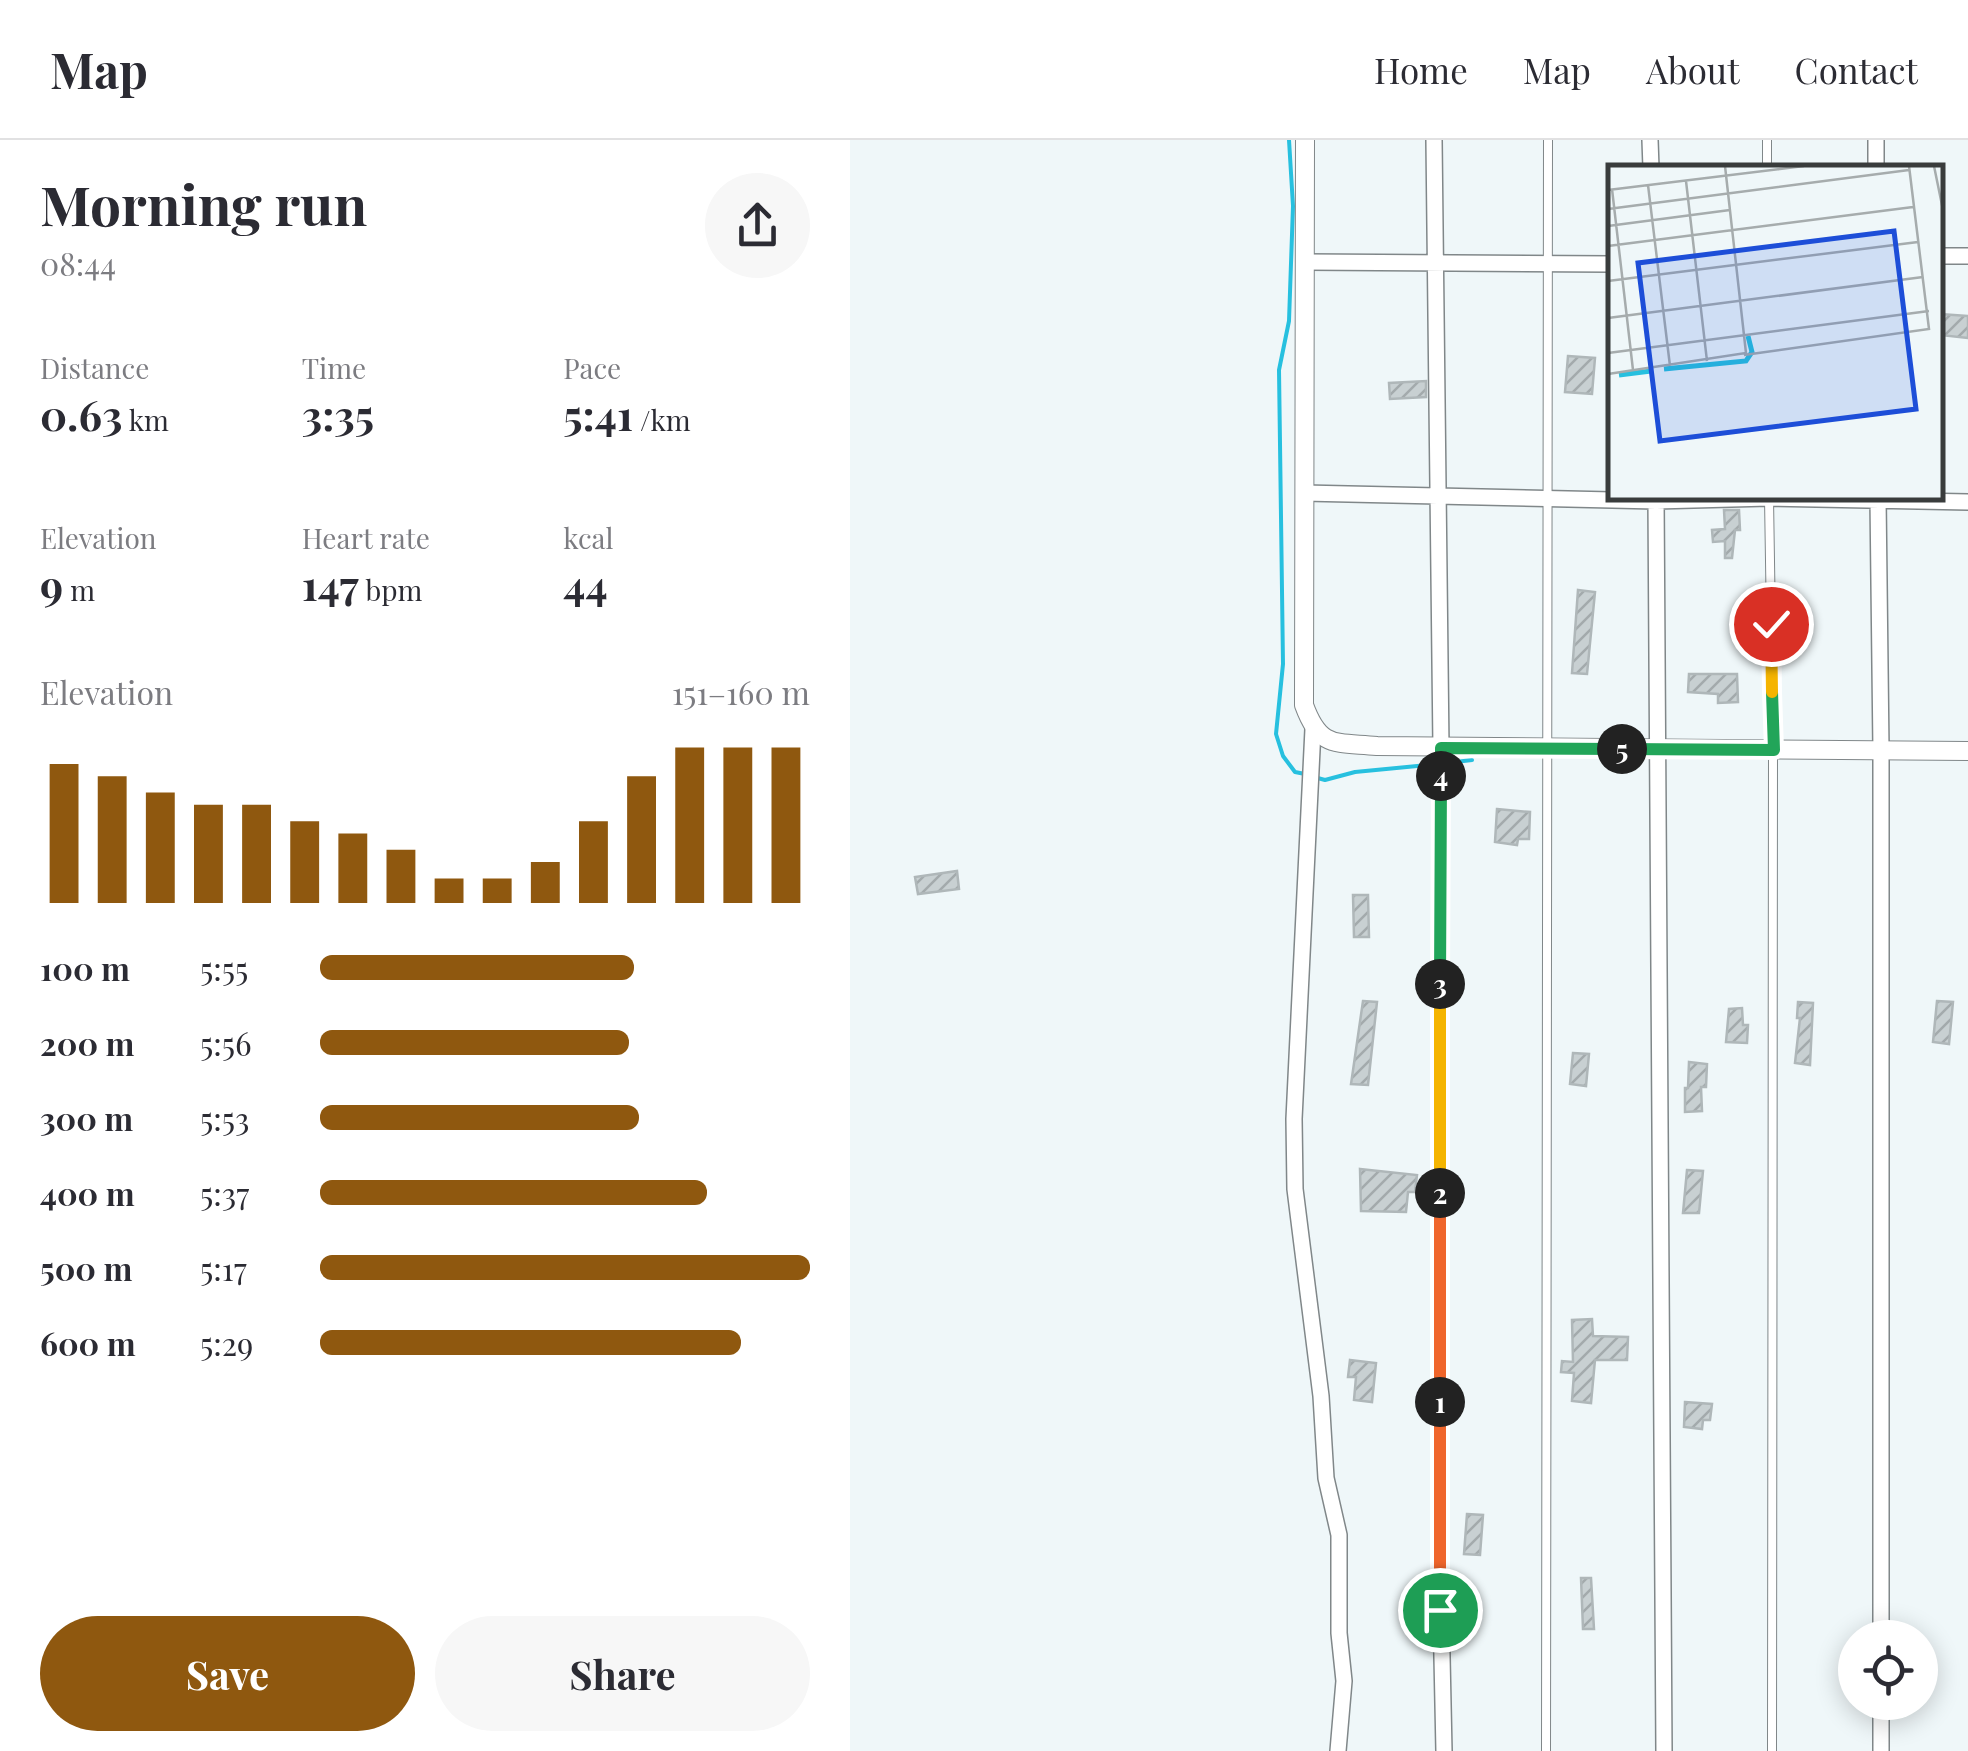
<!DOCTYPE html>
<html lang="en">
<head>
<meta charset="utf-8">
<style>
	:root { --surface:#fff; --page:#f7f7f7; --text:#2b2b33; --muted:#7c7c81; --line:#e1e1e2; --accent:#8f580f }
	body { margin:0; font-family:"Playfair Display",serif; background:var(--page); color:var(--text); height:100vh; display:flex; flex-direction:column; font-size:38px; white-space:nowrap }
	* { box-sizing:border-box; margin:0 }
	p { font-size:32px; color:var(--muted) }
	.icon { flex:none; width:55px; height:55px; fill:none; stroke:currentColor; stroke-width:2; stroke-linecap:round; stroke-linejoin:round }
	.map { position:relative; flex:1; overflow:hidden }
	.sheet { display:flex; flex-direction:column; background:var(--surface); width:850px }
	.sheet>* { flex:none }
	.fabs { position:absolute; left:988px; top:1480px; display:grid; gap:20px }
	.fabs a { display:grid; place-items:center; width:100px; height:100px; border-radius:50%; background:var(--surface); box-shadow:0 5px 25px #0003; font-size:50px }
	.pin { position:absolute; display:grid; place-items:center; width:85px; height:85px; color:#fff; margin:-42px; border:5px solid #fff; border-radius:50%; box-shadow:0 2px 10px #0007 }
	.km { position:absolute; width:50px; height:50px; margin:-25px; border-radius:50%; background:#222; color:#fff; font-size:28px; line-height:50px; text-align:center }
	.round { display:grid; place-items:center; flex:none; width:105px; height:105px; border-radius:52px; background:var(--page) }
	.summary { display:flex; align-items:center; justify-content:space-between; height:170px; padding:0 40px }
	h1 { font-size:55px; font-weight:700; line-height:75px }
	.figures { display:grid; grid-template-columns:repeat(3,1fr); gap:15px; height:170px; padding:10px 40px }
	.figures div { display:grid; align-content:center }
	.figures b { font-size:42px; font-weight:700 }
	.figures small { font-size:28px; font-weight:400 }
	.figures p { font-size:28px }
	.chart { height:280px; padding:20px 40px }
	.chart p { display:flex; justify-content:space-between }
	.chart svg { width:100%; height:180px; margin-top:10px; stroke:var(--accent); stroke-width:6 }
	.cta { display:flex; gap:20px; margin-top:auto; padding:20px 40px }
	.cta a { flex:1; height:115px; border-radius:60px; background:var(--accent); color:#fff; font-size:40px; font-weight:700; line-height:115px; text-align:center }
	.cta a+a { background:var(--page); color:var(--text) }
	ul { padding:0 40px; list-style:none; font-size:32px }
	li { display:grid; grid-template-columns:160px 120px 1fr; align-items:center; height:75px }
	li i { height:25px; border-radius:12px; background:var(--accent) }
	header { display:flex; align-items:center; gap:60px; box-sizing:border-box; height:140px; padding:0 50px; background:var(--surface); border-bottom:2px solid var(--line) }
	header strong { font-size:48px }
	nav { display:flex; gap:55px; margin-inline-start:auto; font-size:35px }
	main { display:flex; flex:1; min-height:0 }
	.map>svg:first-child { display:block }
	.lines { fill:none; stroke-linecap:round; stroke-linejoin:round }
	.stream { stroke:#27c0df; stroke-width:4 }
	.building { fill:url(#building-hatch); stroke:#afb7b9; stroke-width:2.5 }
	.service-casing { stroke:#808789; stroke-width:10 }
	.minor-casing { stroke:#808789; stroke-width:18 }
	.tertiary-casing { stroke:#808789; stroke-width:20 }
	.service { stroke:#fff; stroke-width:8 }
	.minor { stroke:#fff; stroke-width:15 }
	.tertiary { stroke:#fff; stroke-width:18 }
	.split-1-casing { stroke:#fff; stroke-width:20 }
	.split-2-casing { stroke:#fff; stroke-width:20 }
	.split-3-casing { stroke:#fff; stroke-width:20 }
	.split-4-casing { stroke:#fff; stroke-width:20 }
	.split-5-casing { stroke:#fff; stroke-width:20 }
	.split-6-casing { stroke:#fff; stroke-width:20 }
	.split-7-casing { stroke:#fff; stroke-width:20 }
	.split-1 { stroke:#f0652b; stroke-width:12 }
	.split-2 { stroke:#f0652b; stroke-width:12 }
	.split-3 { stroke:#f5b400; stroke-width:12 }
	.split-4 { stroke:#22a559; stroke-width:12 }
	.split-5 { stroke:#22a559; stroke-width:12 }
	.split-6 { stroke:#22a559; stroke-width:12 }
	.split-7 { stroke:#f5b400; stroke-width:12 }
	.inset-river { fill:none; stroke:#27c0df; stroke-width:5 }
	.inset-road { fill:none; stroke:#a6acad; stroke-width:2.5 }
	.view { fill:#1d4ed8; fill-opacity:0.15; stroke:#1d4ed8; stroke-width:5 }
	.inset-edge { fill:none; stroke:#393c3c; stroke-width:5 }
</style>
</head>
<body>
<header>
<strong>Map</strong>
<nav><a>Home</a><a>Map</a><a>About</a><a>Contact</a></nav>
</header>
<main>
<section class="sheet">
<div class="summary"><div><h1>Morning run</h1><p>08:44</p></div><a class="round"><svg class="icon" aria-label="share" viewBox="0 0 24 24"><path d="M12 15V3M7 8l5-5 5 5M5 13v7h14v-7"/></svg></a></div>
<div class="figures">
<div><p>Distance</p><b>0.63<small> km</small></b></div>
<div><p>Time</p><b>3:35</b></div>
<div><p>Pace</p><b>5:41<small> /km</small></b></div>
</div>
<div class="figures">
<div><p>Elevation</p><b>9<small> m</small></b></div>
<div><p>Heart rate</p><b>147<small> bpm</small></b></div>
<div><p>kcal</p><b>44</b></div>
</div>
<div class="chart"><p><span>Elevation</span>151–160 m</p>
<svg viewBox="0 0 160 44" preserveAspectRatio="none"><path d="M5 44V10M15 44V13M25 44V17M35 44V20M45 44V20M55 44V24M65 44V27M75 44V31M85 44V38M95 44V38M105 44V34M115 44V24M125 44V13M135 44V6M145 44V6M155 44V6"/></svg>
</div>
<ul>
<li><b>100 m</b>5:55<i style="width:64%"></i></li>
<li><b>200 m</b>5:56<i style="width:63%"></i></li>
<li><b>300 m</b>5:53<i style="width:65%"></i></li>
<li><b>400 m</b>5:37<i style="width:79%"></i></li>
<li><b>500 m</b>5:17<i style="width:100%"></i></li>
<li><b>600 m</b>5:29<i style="width:86%"></i></li>
</ul>
<div class="cta"><a>Save</a><a>Share</a></div>
</section>
<div class="map">
<svg width="1118" height="1611" viewBox="0 0 1118 1611">
	<defs>
		<pattern id="building-hatch" width="6" height="6" patternUnits="userSpaceOnUse" patternTransform="scale(2.5)"><rect width="6" height="6" fill="#c8d0d2"/><path d="M-1 1l2-2M0 6l6-6M5 7l2-2" fill="none" stroke="#a3aaac"/></pattern>
	</defs>
	<rect width="100%" height="100%" fill="#eff7f9"/>
	<g class="lines">
		<path class="stream" d="M439,0L443,66L439,181L429,230L433,524L426,594L433,616L445,632L455,634
			M597,623L622,620
			M464,637L475,640L505,632L588,624"/>
	</g>
	<path class="building" d="M1090,174L1118,176V198L1090,195Z
		M718,216L745,218L742,254L715,252Z
		M576,241V257L540,259L539,243Z
		M874,370H889L890,390H885L882,418H875V401L863,402L862,390L875,389Z
		M728,450L745,452L737,534L722,533Z
		M839,534H887L888,562L868,563V554L838,552Z
		M647,669L680,672L679,699H668L667,705L645,702Z
		M107,731L109,749L68,754L65,737Z
		M503,755H518L519,797H504Z
		M513,861L527,862L518,945L501,944Z
		M1087,861L1103,862L1099,904L1083,902Z
		M948,862L963,863L960,925L945,923L950,878H947Z
		M892,868L893,885H898L897,903L876,902L879,869Z
		M723,913L739,914L736,946L720,944Z
		M839,922L857,924L856,947H851L852,971L835,972V948H838Z
		M510,1029L567,1035L565,1052H558L556,1072L511,1071Z
		M837,1030L853,1031L849,1073H833Z
		M742,1179L743,1196L778,1197L777,1220H745L741,1263L722,1261L724,1233L711,1232L712,1221L723,1222L722,1180Z
		M500,1220L526,1223L522,1262L504,1260L506,1237H498Z
		M835,1262L862,1264L860,1280H853L852,1289L834,1287Z
		M617,1374L633,1375L630,1415L614,1414Z
		M731,1438H741L744,1489H733Z"/>
	<g class="lines">
		<g class="service-casing">
			<path id="service" d="M917,0V28
				M919,358L923,610L922,1611
				M696,1611L698,0"/>
		</g>
		<g class="minor-casing">
			<path id="minor" d="M584,0L591,608V1470L594,1611
				M800,0L801,28
				M1026,0V28
				M1090,116H1118
				M456,122L761,124
				M454,353L806,361L919,358L1118,362
				M806,358L814,1611
				M1028,358L1031,610V1498
				M463,589L444,979L445,1049L471,1256L476,1338L489,1395V1493L494,1541L488,1611
				M1031,1562V1611"/>
		</g>
		<g class="tertiary-casing">
			<path id="tertiary" d="M455,0L454,565C470,609 485,602 527,606L1118,611"/>
		</g>
		<use href="#service" class="service"/>
		<use href="#minor" class="minor"/>
		<use href="#tertiary" class="tertiary"/>
	</g>
	<g class="lines">
		<g class="split-1-casing">
			<path id="split-1" d="M590,1262V1470"/>
		</g>
		<g class="split-2-casing">
			<path id="split-2" d="M590,1053V1262"/>
		</g>
		<g class="split-3-casing">
			<path id="split-3" d="M590,1053V844"/>
		</g>
		<g class="split-4-casing">
			<path id="split-4" d="M590,844L591,636"/>
		</g>
		<g class="split-5-casing">
			<path id="split-5" d="M591,636V608L772,609"/>
		</g>
		<g class="split-6-casing">
			<path id="split-6" d="M772,609L924,610L922,552"/>
		</g>
		<g class="split-7-casing">
			<path id="split-7" d="M921,484L922,552"/>
		</g>
		<use href="#split-1" class="split-1"/>
		<use href="#split-2" class="split-2"/>
		<use href="#split-3" class="split-3"/>
		<use href="#split-4" class="split-4"/>
		<use href="#split-5" class="split-5"/>
		<use href="#split-6" class="split-6"/>
		<use href="#split-7" class="split-7"/>
	</g>
	<g transform="translate(758 25)">
		<rect width="335" height="335" fill="#eff7f9"/>
		<path class="inset-river" d="M56,204L138,196L144,187L140,171M11,210L43,206"/>
		<path class="inset-road" d="M326,1L335,45M78,16L99,196M40,20L62,201M4,24L25,205M0,25L196,1M0,44L301,5M0,61L122,45M0,81L305,42M0,116L310,77M0,153L315,112M0,188L321,146M136,190L321,164L301,1M0,209L138,188L117,1"/>
		<path class="view" d="M286,66L308,244L52,276L30,98Z"/>
		<rect width="335" height="335" class="inset-edge"/>
	</g>
</svg>
<div class="fabs">
<a><svg class="icon" aria-label="locate" viewBox="0 0 24 24"><circle cx="12" cy="12" r="6"/><path d="M12 2v4M12 18v4M2 12h4M18 12h4"/></svg></a>
</div>
<div class="pin" style="left:590px;top:1470px;background:#1e9e55"><svg class="icon" aria-label="arrive" viewBox="0 0 24 24"><path d="M6 21V4h12l-3 4 3 4H6"/></svg></div>
<div class="pin" style="left:921px;top:484px;background:#d93025"><svg class="icon" aria-label="check" viewBox="0 0 24 24"><path d="M5 12l5 5 9-10"/></svg></div>
<b class="km" style="left:590px;top:1262px">1</b>
<b class="km" style="left:590px;top:1053px">2</b>
<b class="km" style="left:590px;top:844px">3</b>
<b class="km" style="left:591px;top:636px">4</b>
<b class="km" style="left:772px;top:609px">5</b>
</div>
</main>
</body>
</html>
